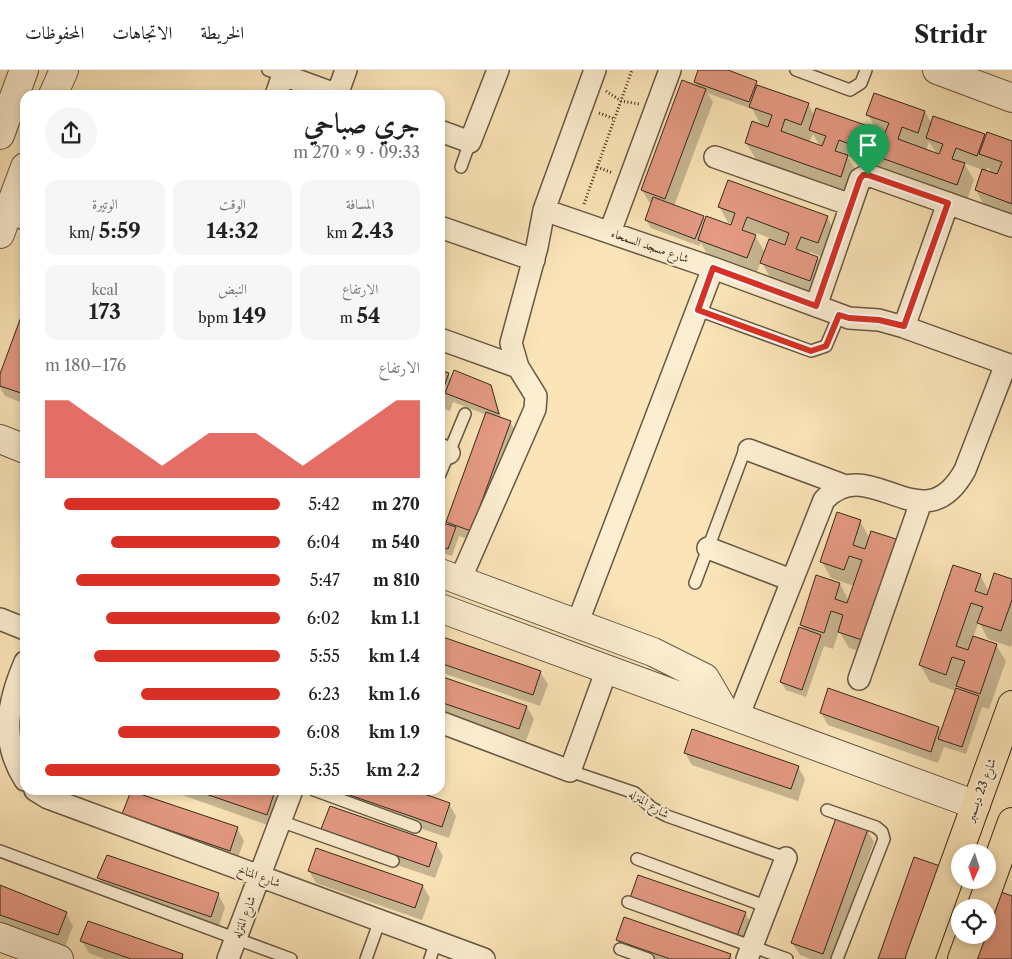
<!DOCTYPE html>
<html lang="ar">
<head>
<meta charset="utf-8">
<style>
	:root { --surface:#fff; --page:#f6f6f6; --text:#202124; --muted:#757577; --line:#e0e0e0; --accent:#d93025 }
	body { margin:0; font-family:"Libre Caslon Text",Amiri,serif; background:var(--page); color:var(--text); direction:rtl; height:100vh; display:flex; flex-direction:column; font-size:19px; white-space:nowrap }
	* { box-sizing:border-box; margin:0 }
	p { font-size:16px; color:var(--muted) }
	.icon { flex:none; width:28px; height:28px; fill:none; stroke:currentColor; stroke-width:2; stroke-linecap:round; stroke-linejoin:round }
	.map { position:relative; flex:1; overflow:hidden; direction:ltr }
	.details { position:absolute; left:20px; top:20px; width:425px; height:705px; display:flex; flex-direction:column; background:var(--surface); border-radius:15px; box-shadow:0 2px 8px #0003; direction:rtl }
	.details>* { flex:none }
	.needle { width:32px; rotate:183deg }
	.fabs { position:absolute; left:951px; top:774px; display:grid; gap:10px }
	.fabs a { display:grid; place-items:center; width:45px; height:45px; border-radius:50%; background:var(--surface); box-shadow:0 2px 8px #0003; font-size:25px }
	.pin { position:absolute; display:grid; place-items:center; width:42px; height:42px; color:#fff; margin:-51px -21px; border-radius:50% 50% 50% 0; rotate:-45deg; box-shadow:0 0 5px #0007 }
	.pin .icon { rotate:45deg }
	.round { display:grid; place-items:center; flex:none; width:52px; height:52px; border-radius:26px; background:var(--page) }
	.overview { display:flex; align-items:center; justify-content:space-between; height:85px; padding:0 25px }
	h1 { font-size:28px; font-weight:700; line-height:38px }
	.figures { display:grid; grid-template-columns:repeat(3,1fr); gap:8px; height:85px; padding:5px 25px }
	.figures div { display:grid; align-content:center; border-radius:12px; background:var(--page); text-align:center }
	.figures b { font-size:21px; font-weight:700 }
	.figures small { font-size:14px; font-weight:400 }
	.figures p { font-size:14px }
	.chart { height:140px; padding:10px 25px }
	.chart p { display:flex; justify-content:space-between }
	.chart svg { width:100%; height:90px; margin-top:5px; fill:var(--accent); opacity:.7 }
	ul { padding:0 25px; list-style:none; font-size:16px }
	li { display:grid; grid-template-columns:80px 60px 1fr; align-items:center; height:38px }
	li i { height:12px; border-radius:6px; background:var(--accent) }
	header { display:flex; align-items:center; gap:30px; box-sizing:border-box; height:70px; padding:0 25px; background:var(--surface); border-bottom:1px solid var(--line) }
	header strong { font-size:24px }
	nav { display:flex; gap:28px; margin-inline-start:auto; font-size:18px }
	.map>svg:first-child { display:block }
	.shadow { fill:#0003; fill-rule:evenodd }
	.building { fill:#e59a83; stroke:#35291c }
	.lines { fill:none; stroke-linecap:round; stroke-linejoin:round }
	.service-casing { stroke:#665843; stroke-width:14 }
	.minor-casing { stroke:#665843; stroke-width:24 }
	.tertiary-casing { stroke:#665843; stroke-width:30 }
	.primary-casing { stroke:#35291c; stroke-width:30 }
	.path { stroke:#35291c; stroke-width:3; stroke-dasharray:1 2.5; stroke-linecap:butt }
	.service { stroke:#fceed1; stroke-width:11 }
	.minor { stroke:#fceed1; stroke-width:21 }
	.tertiary { stroke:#fceed1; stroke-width:28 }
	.primary { stroke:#fbe5b8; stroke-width:28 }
	.route-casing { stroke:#fff; stroke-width:10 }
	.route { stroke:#d93025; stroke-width:6 }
	.labels { text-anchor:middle; stroke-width:4.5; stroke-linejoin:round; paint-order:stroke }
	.street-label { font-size:12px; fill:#35291c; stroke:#fceed1 }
</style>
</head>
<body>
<header>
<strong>Stridr</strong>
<nav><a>الخريطة</a><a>الاتجاهات</a><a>المحفوظات</a></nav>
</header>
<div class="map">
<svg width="1012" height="889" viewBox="0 0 1012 889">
	<rect width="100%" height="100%" fill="#fbe5b8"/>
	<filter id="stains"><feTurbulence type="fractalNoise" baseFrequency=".004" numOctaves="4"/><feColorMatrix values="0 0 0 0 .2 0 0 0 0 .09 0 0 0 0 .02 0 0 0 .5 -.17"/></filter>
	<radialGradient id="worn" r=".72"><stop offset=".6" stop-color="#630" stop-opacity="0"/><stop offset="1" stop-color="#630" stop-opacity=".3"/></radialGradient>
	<path class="shadow" d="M700,0H724L756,12L759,17L808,34L815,46L867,57L870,61L879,64L868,45L925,42L932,54L984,65L986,69L1012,72V146L985,137L976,120L983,100L964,93L974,110L967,130L872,97L871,94L847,86L857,102L850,122L756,89L746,73L762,56L752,39L707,23L713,32L674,136L703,147L706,152L732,157L733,154L728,153L719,136L827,147L836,164L827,189L810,182L809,185L818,188L827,204L819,226L771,209L761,191L756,204L708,186L701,173L699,176L651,158L646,150L653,133L649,132L642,120L698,17L695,12ZM813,64L820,76L809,73ZM929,72L937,84L926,81ZM988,97L992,103L986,101ZM756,163L770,168L765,183L755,165Z
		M25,240V334L5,326L0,318V307Z
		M440,301L448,304L451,310L490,316L502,349L510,352L517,364L477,473L459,466L452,486L440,482V453L450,457L447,452L487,345L453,332L450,341L440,337Z
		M860,451L870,469L874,586L849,578L839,561L833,579L824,576L806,627L786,620L781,612L804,560L801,555L840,514L849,531L854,516L831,508L822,492Z
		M980,505L989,522L1012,511V573L1011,577L988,569L979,552L973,567L996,575L1006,591L989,639L982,637L966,684L944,677L938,693L828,655L821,643L829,620L939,658L941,663L956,621L930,612L920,595ZM957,615L961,622L956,620Z
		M440,567L540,602L548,614L540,636L440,602Z
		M440,607L527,637L534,649L526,671L440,641Z
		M25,640V673L18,661Z
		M685,683L798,697L805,709L798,731L692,695Z
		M168,720H267L274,722L281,735L273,757Z
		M336,720H409L449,734L456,746L449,768L343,732Z
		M124,744L237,758L244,771L236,793L131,756Z
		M323,759L436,774L443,786L435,808L330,772Z
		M867,760L874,772L832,889H811L800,885L792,873Z
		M309,801L423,816L430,828L422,850L316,813Z
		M99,808L218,824L225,837L218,859L106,820Z
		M0,817L66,843L73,856L65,877L0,854Z
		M639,841L745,843L752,855L744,877Z
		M617,870L730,885L733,889H643L624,883Z
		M82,871L182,885L184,889H105L89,883Z"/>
	<path class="building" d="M698,0H728L757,11L749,32L694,12Z
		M682,10L706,19L665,129L641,120Z
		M757,15L809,33L801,55L785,49L781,61L822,76L826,66L809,60L816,38L868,56L860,78L839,70L835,81L848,85L841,107L745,73L752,51L768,57L772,45L749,37Z
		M874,23L925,41L918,63L902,57L898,69L939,84L943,74L926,68L933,46L985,64L977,86L956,78L952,89L965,93L957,115L862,81L869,59L884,65L889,53L866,45Z
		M987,62L1012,71V134L975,120L982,99L997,104L1002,92L979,84Z
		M728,110L828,146L818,173L801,167L796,179L818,187L810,211L760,193L769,169L785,175L789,163L747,147L742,160L756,165L747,188L698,170L706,146L731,155L735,143L718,137Z
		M653,127L704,146L695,169L645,150Z
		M25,236V311L21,323L0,316V304Z
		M440,300L449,303L441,325H440Z
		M454,300L491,315L499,344L445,323Z
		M486,342L511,351L471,461L446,452Z
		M837,442L861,450L853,475L865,479L871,461L899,470L865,571L838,562L843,545L831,541L824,563L800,555L816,505L840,513L835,529L847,533L862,490L849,486L844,500L820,492Z
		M440,452L456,457L448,479L440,476Z
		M953,495L981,504L975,521L987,525L994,503L1012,509V530L1001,561L977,553L983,537L971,533L956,576L968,580L973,566L997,574L980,624L956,616L965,591L952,587L946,605L919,595Z
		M799,557L821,565L802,620L780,612Z
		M440,566L541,601L533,625L440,593Z
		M440,606L527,636L519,659L440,632Z
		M828,618L939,657L931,682L820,643Z
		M956,618L979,626L962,677L938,669Z
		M25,637V664L16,661Z
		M692,659L799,696L791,719L684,683Z
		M194,720H271L275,721L267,745Z
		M335,720H413L450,733L442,757Z
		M131,721L238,757L230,781L122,744Z
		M330,736L437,773L429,797L321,759Z
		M836,748L868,759L823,884L791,873Z
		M316,778L423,815L415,838L308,801Z
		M107,785L219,823L211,847L97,808Z
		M914,787L946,798L914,889H878Z
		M638,805L746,842L737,866L630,828Z
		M0,815L67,842L58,865L0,845Z
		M1001,822L1012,826V889H977L986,865H988Z
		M624,847L731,884L729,889H670L616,870Z
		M88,851L183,884L182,889H131L80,871Z"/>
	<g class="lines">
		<g class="service-casing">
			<path id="service" d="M268,0L283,5
				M796,0L850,20L861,13L866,0
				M461,97L470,72
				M698,240L811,281L826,276L839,245
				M440,404L465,344
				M695,513L744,382L749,380
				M570,701L635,723L652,738L667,746L786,788
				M314,720L415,757
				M827,740L876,757L882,762L884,769L837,889
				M280,751L393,791
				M0,781L291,889
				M637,789L768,837
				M628,832L787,889
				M620,879L648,889
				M366,889L380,850
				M430,889L436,871"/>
		</g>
		<g class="minor-casing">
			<path id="minor" d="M276,25L283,5L338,25
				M337,25L346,0
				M440,61L470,72L498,0
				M715,87L851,135
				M544,140L713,198L849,248L879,250L904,257L1012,296
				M8,142L25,149
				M440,157L534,190
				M610,162L670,0
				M816,236L860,109L868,105L1012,156
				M904,257L948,133
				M440,269L518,297
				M440,379L449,383
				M749,380L843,415
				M708,478L791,510
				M460,510L535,339L536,326L518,297L511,273L537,177L544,140L595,0
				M0,549L25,559
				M577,554L713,198
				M25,592C7,634 0,671 25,710
				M859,609L921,432
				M738,647L824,430C870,380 923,477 965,400L1006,294
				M440,652L570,701L607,599
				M35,720L48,728L484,889
				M228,889L292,720
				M747,889L786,788"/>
		</g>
		<g class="tertiary-casing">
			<path id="tertiary" d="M937,0L1012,28
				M53,25L64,0
				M0,65L24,0
				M0,164L25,97
				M0,369L25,379
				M440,503L653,582L705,608L725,642
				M440,538L976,735
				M0,867L59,889"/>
		</g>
		<g class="primary-casing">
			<path id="primary" d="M981,838L1012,752
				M920,889L1012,635
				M962,889L971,865"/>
		</g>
		<path class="path" d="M606,21L621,31L639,34
			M599,43L615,49
			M597,97L613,103
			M584,134L632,0"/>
		<use href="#service" class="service"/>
		<use href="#minor" class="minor"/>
		<use href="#tertiary" class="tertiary"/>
		<use href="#primary" class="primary"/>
	</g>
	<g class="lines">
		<g class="route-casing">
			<path id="route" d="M863,105H868L948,133L904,256L879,250L849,248L839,245L826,276L811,281L698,240L713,198L816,236L860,109Z"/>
		</g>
		<use href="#route" class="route"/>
	</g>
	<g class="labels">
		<g class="street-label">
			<text transform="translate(650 176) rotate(19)" y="4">شارع مسجد السمحاء</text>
			<text transform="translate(981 720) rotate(-70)" y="4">شارع 23 ديسمبر</text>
			<text transform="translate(649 734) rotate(31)" y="4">شارع المنزله</text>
			<text transform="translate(259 806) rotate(20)" y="4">شارع المناخ</text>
			<text transform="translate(244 847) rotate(-69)" y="4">شارع المنزله</text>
		</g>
	</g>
	<rect width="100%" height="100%" filter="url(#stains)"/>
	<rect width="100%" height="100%" fill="url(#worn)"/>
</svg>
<div class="fabs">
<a><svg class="needle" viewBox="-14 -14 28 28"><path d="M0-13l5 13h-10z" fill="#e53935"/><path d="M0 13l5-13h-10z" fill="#757577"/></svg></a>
<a><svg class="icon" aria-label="locate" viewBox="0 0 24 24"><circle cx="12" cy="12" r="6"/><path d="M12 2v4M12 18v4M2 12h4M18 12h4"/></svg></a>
</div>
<div class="pin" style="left:868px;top:105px;background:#1e9e55"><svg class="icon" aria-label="arrive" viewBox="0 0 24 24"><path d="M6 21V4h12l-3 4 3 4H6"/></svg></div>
<section class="details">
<div class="overview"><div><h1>جري صباحي</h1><p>09:33 · 9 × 270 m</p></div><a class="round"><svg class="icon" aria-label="share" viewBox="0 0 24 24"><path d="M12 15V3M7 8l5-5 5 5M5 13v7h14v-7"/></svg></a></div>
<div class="figures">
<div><p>المسافة</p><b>2.43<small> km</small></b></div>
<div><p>الوقت</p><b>14:32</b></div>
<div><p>الوتيرة</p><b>5:59<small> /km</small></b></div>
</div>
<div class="figures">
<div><p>الارتفاع</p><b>54<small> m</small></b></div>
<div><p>النبض</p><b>149<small> bpm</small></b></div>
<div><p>kcal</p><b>173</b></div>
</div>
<div class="chart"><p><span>الارتفاع</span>176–180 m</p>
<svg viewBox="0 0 160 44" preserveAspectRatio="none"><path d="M0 44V6L10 6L20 14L30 22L40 30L50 38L60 30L70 22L80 22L90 22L100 30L110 38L120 30L130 22L140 14L150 6L160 6V44z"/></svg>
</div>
<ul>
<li><b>270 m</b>5:42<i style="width:92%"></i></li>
<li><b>540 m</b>6:04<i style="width:72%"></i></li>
<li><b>810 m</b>5:47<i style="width:87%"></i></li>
<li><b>1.1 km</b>6:02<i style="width:74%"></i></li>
<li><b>1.4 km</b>5:55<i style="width:79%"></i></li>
<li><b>1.6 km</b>6:23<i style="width:59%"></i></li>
<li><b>1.9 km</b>6:08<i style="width:69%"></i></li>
<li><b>2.2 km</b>5:35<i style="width:100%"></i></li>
</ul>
</section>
</div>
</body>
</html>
